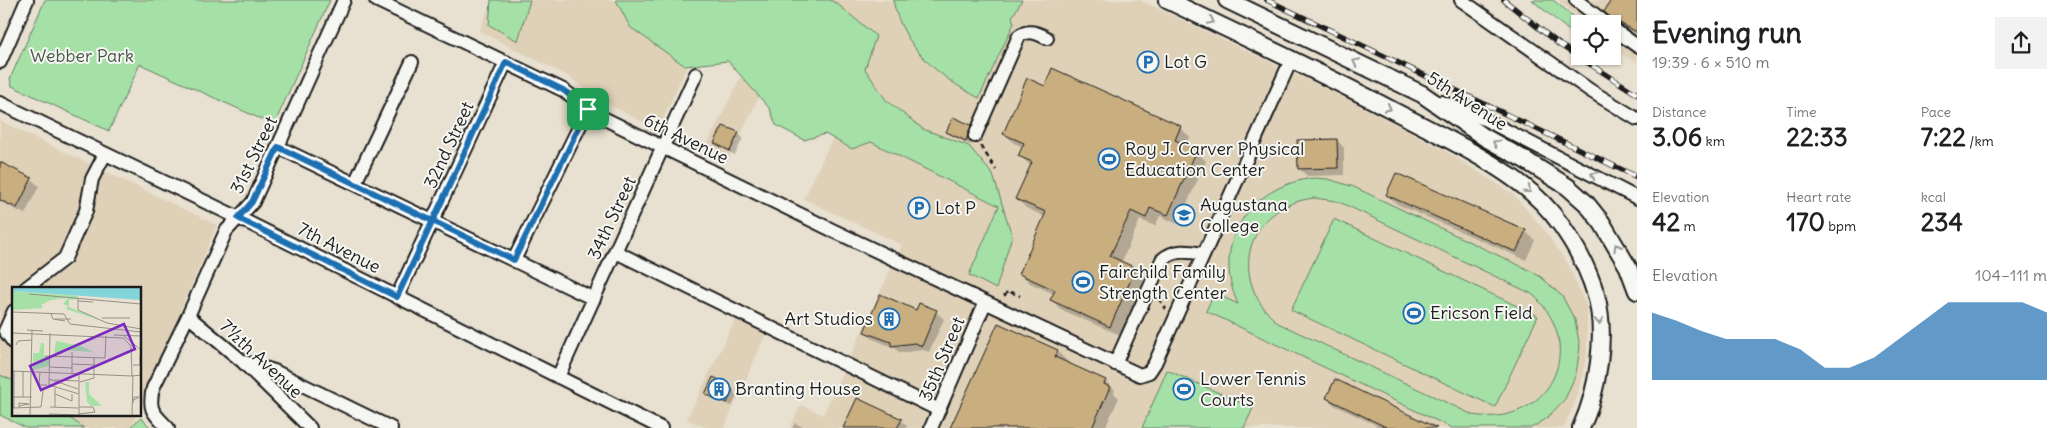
<!DOCTYPE html>
<html lang="en">
<head>
<meta charset="utf-8">
<style>
	:root { --surface:#fff; --page:#f2f2f2; --text:#202124; --muted:#757577; --accent:#1f6fb2 }
	body { margin:0; font-family:Delius,sans-serif; background:var(--page); color:var(--text); height:100vh; display:flex; flex-direction:column; font-size:19px; white-space:nowrap }
	* { box-sizing:border-box; margin:0 }
	p { font-size:16px; color:var(--muted) }
	.icon { flex:none; width:28px; height:28px; fill:none; stroke:currentColor; stroke-width:2; stroke-linecap:round; stroke-linejoin:round }
	.map { position:relative; flex:1; overflow:hidden }
	.panel { display:flex; flex-direction:column; background:var(--surface); width:425px }
	.panel>* { flex:none }
	.fabs { position:absolute; left:1571px; top:15px; display:grid; gap:10px }
	.fabs a { display:grid; place-items:center; width:50px; height:50px; border-radius:0px; background:var(--surface); box-shadow:0 1px 4px #0004; font-size:25px }
	.pin { position:absolute; display:grid; place-items:center; width:42px; height:42px; color:#fff; margin:-21px; border-radius:10px; box-shadow:0 2px 8px #0006 }
	.round { display:grid; place-items:center; flex:none; width:52px; height:52px; border-radius:0px; background:var(--page) }
	.headline { display:flex; align-items:center; justify-content:space-between; height:85px; padding:0 15px }
	h1 { font-size:28px; font-weight:800; line-height:38px }
	.metrics { display:grid; grid-template-columns:repeat(3,1fr); gap:8px; height:85px; padding:5px 15px }
	.metrics div { display:grid; align-content:center }
	.metrics b { font-size:25px; font-weight:800 }
	.metrics small { font-size:14px; font-weight:400 }
	.metrics p { font-size:14px }
	.chart { height:140px; padding:10px 15px }
	.chart p { display:flex; justify-content:space-between }
	.chart svg { width:100%; height:90px; margin-top:5px; fill:var(--accent); opacity:.7 }
	main { display:flex; flex:1; min-height:0 }
	.map>svg:first-child { display:block }
	.built { fill:#dfd1b8 }
	.green { fill:#a5e1a7; stroke:#607e62; fill-rule:evenodd }
	.shadow { fill:#0003 }
	.building { fill:#c9ae7f; stroke:#1c1c1c }
	.lines { fill:none; stroke-linecap:round; stroke-linejoin:round }
	.minor-casing { stroke:#1c1c1c; stroke-width:16 }
	.major-casing { stroke:#1c1c1c; stroke-width:20 }
	.path { stroke:#1c1c1c; stroke-width:2.5; stroke-dasharray:5 4; stroke-linecap:butt }
	.minor { stroke:#f6f6f2; stroke-width:12 }
	.major { stroke:#f6f6f2; stroke-width:16 }
	.rail-casing { stroke:#1c1c1c; stroke-width:5.5 }
	.rail { stroke:#f6f6f2; stroke-width:4; stroke-dasharray:11; stroke-linecap:butt }
	.oneway { stroke:#949492 }
	.route-casing { stroke:#fff; stroke-width:10 }
	.route { stroke:#1f6fb2; stroke-width:6 }
	.labels { text-anchor:middle; stroke-width:4; stroke-linejoin:round; paint-order:stroke }
	.park-label { font-size:18px; fill:#455746; stroke:#f6f6f2 }
	.poi-label { font-size:18px; fill:#1c1c1c; stroke:#f6f6f2; text-anchor:start }
	.street-label { font-size:18px; fill:#1c1c1c; stroke:#f6f6f2 }
	.inset-road { fill:none; stroke:#969288; stroke-width:1 }
	.view { fill:#7b2cbf; fill-opacity:0.15; stroke:#7b2cbf; stroke-width:2.5 }
	.inset-edge { fill:none; stroke:#1c1c1c; stroke-width:2.5 }
</style>
</head>
<body>
<main>
<div class="map">
<svg width="1637" height="428" viewBox="0 0 1637 428">
	<rect width="100%" height="100%" fill="#e8e0d0"/>
	<filter id="ink" filterUnits="userSpaceOnUse"><feTurbulence type="fractalNoise" baseFrequency=".02" numOctaves="2"/><feDisplacementMap in="SourceGraphic" scale="10" xChannelSelector="R" yChannelSelector="G"/><feConvolveMatrix kernelMatrix="1 2 1 2 8 2 1 2 1" color-interpolation-filters="sRGB"/></filter>
	<g filter="url(#ink)">
		<path class="built" d="M492,0H1140L1356,103L1449,153L1513,194L1544,230L1568,264L1587,308V354L1577,397L1564,428H790L801,405L823,415L902,245L804,199L853,94L779,57L726,163L704,151L756,46L707,22L658,130L606,103L564,74L479,31Z
			M1558,0H1637V62L1625,56L1613,45L1612,24H1587Z
			M0,121L217,225L140,406V288H14V410L0,404Z
			M737,316L767,332L724,428H706L687,419Z
			M24,414H137L131,428H55Z"/>
		<path class="green" d="M45,0H330L274,125L140,64L109,131L12,86L10,79Z
			M491,0H530L518,41L489,25Z
			M616,0H830L836,3L876,36L865,69L886,100L923,129L969,146L993,175L1012,236L996,289L969,275L999,206L871,142L852,149L825,134L804,140L776,125L770,109L728,61L685,66L630,27Z
			M893,0H1022L1012,17L1014,23L979,98C938,76 903,48 893,0Z
			M1532,0H1553L1578,20L1579,39Z
			M1314,178L1328,179L1354,187L1529,270L1541,277L1562,296L1575,320L1580,347L1576,374L1565,399L1546,419L1531,428H1452L1206,311L1214,293L1238,304C1210,243 1250,185 1314,178ZM1314,198L1336,201L1346,205L1532,294C1590,346 1549,428 1473,415L1278,323C1226,279 1246,206 1314,198Z
			M1334,219L1538,316L1495,407L1291,310Z
			M1167,370L1253,408L1244,428H1142Z
			M0,375L14,381V414H64L84,428H26L0,415Z
			M141,418L151,428H129Z"/>
		<path class="shadow" d="M1612,0H1637V35L1622,27L1613,19Z
			M1045,87L1180,127L1190,137L1186,146L1196,151L1206,161L1178,224L1160,216L1155,226L1140,220L1121,263L1135,269L1145,278L1120,335L1061,310L1052,300L1054,294L1030,283L1021,274L1046,217L1026,208L1017,198L1031,166L1019,155L1023,147L1014,143L1004,133Z
			M970,126L975,131L971,145L952,136L947,131Z
			M725,128L738,133L743,138L735,155L721,148L716,143Z
			M1337,140L1344,148V175L1307,176L1299,168Z
			M0,171L31,179L39,186L25,214L0,202Z
			M1387,195L1525,231L1535,240L1526,260L1397,204Z
			M920,305L936,312L944,319L929,352L923,350L900,353L895,348L873,339L866,332L917,311Z
			M1057,351L1067,361L1066,363L1105,381L1115,390L1114,393L1119,398L1105,428H951Z
			M729,386L737,396L732,406L712,398L707,393Z
			M1327,398L1428,428H1382L1334,405Z
			M901,420L907,426L906,428H845Z
			M795,423L805,428H792Z"/>
		<path class="building" d="M1611,0H1637V32L1614,20L1604,12Z
			M1052,68L1181,126L1175,140L1197,150L1168,215L1150,208L1146,218L1131,211L1110,256L1136,268L1110,327L1050,300L1055,290L1019,274L1046,212L1015,199L1032,162L1018,156L1024,143L1003,134L1027,78L1045,86Z
			M953,117L971,125L966,141L946,132Z
			M723,126L739,132L730,151L714,143Z
			M1337,139L1338,168L1298,169L1297,140Z
			M0,162L32,178L17,208L0,200Z
			M1396,173L1526,230L1516,252L1386,195Z
			M880,294L916,310L919,303L937,310L922,346L915,343L891,346V342L864,332Z
			M998,323L1058,350L1055,357L1106,380L1104,384L1110,387L1092,428H950Z
			M713,377L730,385L729,388L733,390L727,403L722,400V402L705,394Z
			M1335,379L1437,428H1388L1326,398Z
			M857,398L902,419L897,428H843Z"/>
		<g class="lines">
			<g class="minor-casing">
				<path id="minor" d="M376,0L563,90L601,117L834,231L1140,375L1149,372L1155,363L1291,60
					M1461,0L1591,91L1637,119
					M1576,0L1607,24
					M1612,28L1637,46
					M0,62L27,0
					M1442,102L1484,119L1637,198
					M0,103L245,221L661,428
					M975,136L1019,36C1029,29 1037,33 1047,38
					M278,147L594,299
					M355,183L412,62
					M616,252L939,410
					M514,260L588,109
					M26,288L65,258L86,211L92,179L105,154
					M397,297L506,62
					M14,311L5,331L14,343
					M188,316L242,361L310,428
					M244,362L274,371L391,428
					M1115,364L1162,260C1174,249 1188,251 1203,254
					M558,377L696,74
					M168,428C153,413 148,410 153,388L188,316L226,231L253,202L344,0
					M931,428L985,303"/>
			</g>
			<g class="major-casing">
				<path id="major" d="M1167,0C1242,36 1318,71 1392,110C1436,133 1495,161 1532,193C1561,218 1585,258 1596,295C1607,335 1598,391 1581,428
					M1227,0L1422,94L1484,137L1525,160L1568,187L1586,203L1602,223L1628,267L1637,291"/>
			</g>
			<path class="path" d="M981,146L996,170
				M1004,296L1008,291L1020,296
				M1159,299L1166,309"/>
			<use href="#minor" class="minor"/>
			<use href="#major" class="major"/>
			<g class="rail-casing">
				<path id="rail" d="M1267,0L1637,177
					M1504,0L1560,45L1637,94"/>
			</g>
			<use href="#rail" class="rail"/>
		</g>
		<defs><path id="oneway-chevron" d="M-2-3.5L2.5 0L-2 3.5" fill="none" stroke-width="1.6" stroke-linecap="round" stroke-linejoin="round" transform="scale(1.25)"/></defs>
		<g class="oneway">
			<use href="#oneway-chevron" transform="translate(1211 21) rotate(26)"/>
			<use href="#oneway-chevron" transform="translate(1356 62) rotate(-154)"/>
			<use href="#oneway-chevron" transform="translate(1388 108) rotate(28)"/>
			<use href="#oneway-chevron" transform="translate(1496 143) rotate(-151)"/>
			<use href="#oneway-chevron" transform="translate(1594 175) rotate(-153)"/>
			<use href="#oneway-chevron" transform="translate(1528 190) rotate(39)"/>
			<use href="#oneway-chevron" transform="translate(1617 247) rotate(-120)"/>
			<use href="#oneway-chevron" transform="translate(1599 321) rotate(85)"/>
		</g>
	</g>
	<g class="lines" filter="url(#ink)">
		<g class="route-casing">
			<path id="route" d="M588,109L514,260L278,147L252,202L238,218L397,297C434,219 470,141 506,62L563,90L588,109"/>
		</g>
		<use href="#route" class="route"/>
	</g>
	<defs>
		<g id="parking-ring" transform="scale(1.125)"><circle r="9.5" fill="#f6f6f2" stroke="#1f6fb2" stroke-width="1.5"/><path d="M-3.5-5.5H1a3.5 3.5 0 0 1 0 7H-1V5.5H-3.5ZM-1-3.4V-.6H.8a1.4 1.4 0 0 0 0-2.8Z" fill="#1f6fb2"/></g>
		<g id="stadium-ring" transform="scale(1.125)"><circle r="9.5" fill="#f6f6f2" stroke="#1f6fb2" stroke-width="1.5"/><path d="M0-5a6.5 5 0 1 0 0 10a6.5 5 0 1 0 0-10ZM-3.5-1.8h7v3.6h-7Z" fill="#1f6fb2"/></g>
		<g id="university-ring" transform="scale(1.125)"><circle r="9.5" fill="#f6f6f2" stroke="#1f6fb2" stroke-width="1.5"/><path d="M0-5L7-2L0 1L-7-2ZM-4 1L0 2.5L4 1V4Q0 6-4 4Z" fill="#1f6fb2"/></g>
		<g id="building-ring" transform="scale(1.125)"><circle r="9.5" fill="#f6f6f2" stroke="#1f6fb2" stroke-width="1.5"/><path d="M-4-6H4V6H1V3H-1V6H-4ZM-2.5-4.3h1.7v1.8h-1.7ZM.8-4.3h1.7v1.8H.8ZM-2.5-1h1.7V.8h-1.7ZM.8-1h1.7V.8H.8Z" fill="#1f6fb2"/></g>
	</defs>
	<g fill-rule="evenodd">
		<use href="#parking-ring" x="1148" y="62"/>
		<use href="#stadium-ring" x="1109" y="159"/>
		<use href="#parking-ring" x="919" y="208"/>
		<use href="#university-ring" x="1184" y="215"/>
		<use href="#stadium-ring" x="1083" y="282"/>
		<use href="#stadium-ring" x="1414" y="313"/>
		<use href="#building-ring" x="889" y="319"/>
		<use href="#building-ring" x="719" y="389"/>
		<use href="#stadium-ring" x="1184" y="389"/>
	</g>
	<g class="labels">
		<g class="park-label">
			<text x="82" y="62">Webber Park</text>
		</g>
		<g class="poi-label">
			<text x="1164" y="68">Lot G</text>
			<text x="1125" y="155">Roy J. Carver Physical<tspan x="1125" dy="21">Education Center</tspan></text>
			<text x="1200" y="211">Augustana<tspan x="1200" dy="21">College</tspan></text>
			<text x="935" y="214">Lot P</text>
			<text x="1099" y="278">Fairchild Family<tspan x="1099" dy="21">Strength Center</tspan></text>
			<text x="1430" y="319">Ericson Field</text>
			<text x="873" y="325" text-anchor="end">Art Studios</text>
			<text x="1200" y="385">Lower Tennis<tspan x="1200" dy="21">Courts</tspan></text>
			<text x="735" y="395">Branting House</text>
		</g>
		<g class="street-label">
			<text transform="translate(1467 101) rotate(33)" y="6">5th Avenue</text>
			<text transform="translate(686 139) rotate(26)" y="6">6th Avenue</text>
			<text transform="translate(449 145) rotate(-65)" y="6">32nd Street</text>
			<text transform="translate(254 155) rotate(-64)" y="6">31st Street</text>
			<text transform="translate(612 218) rotate(-65)" y="6">34th Street</text>
			<text transform="translate(339 248) rotate(27)" y="6">7th Avenue</text>
			<text transform="translate(261 359) rotate(43)" y="6">7½th Avenue</text>
			<text transform="translate(942 359) rotate(-67)" y="6">35th Street</text>
		</g>
	</g>
	<g transform="translate(12 287)">
		<rect width="129" height="129" fill="#e8e0d0"/>
		<path d="M0,4L66,9V12L57,13V20L93,35L54,22L56,19L51,17L56,11L39,13L29,18L31,21L0,23ZM44,54L69,59L80,64L82,67L83,70L80,65L53,63L47,68L42,65ZM29,56H32V69H37V79L21,83V66H27ZM73,95H77V107L90,119H79L75,115Z" fill="#a5e1a7"/>
		<path d="M0,0H129V13L0,4Z" fill="#84d5da"/>
		<path class="inset-road" d="M17,7L129,17M66,11V23L95,36L129,42M66,14L81,15M0,25L52,27L58,37L129,45M39,27L41,32L53,34M90,31H118M43,32H59M15,43L31,44M0,46L111,51L119,59L120,89L129,88M38,46L37,98L67,107M102,48L129,49M112,49L129,63M4,58L6,54L20,53M33,69L93,71L94,49M60,77L83,78M121,78H128V68M38,80L60,81M0,84L120,89M28,85L27,98H35M60,86V65M37,92L66,102M43,93L67,94M68,95L82,91V71M43,107L60,114V107M0,110H20M11,110V84M121,116L122,110H127L122,113M38,120L66,121M43,120V101M0,121L29,120L31,104M2,121V84M7,121V116L17,117L7,119M37,127L67,128M67,127L83,125L81,120H67M18,129L20,43M67,129V86M120,129L121,88"/>
		<path class="view" d="M112,37L123,62L29,103L18,79Z"/>
		<rect width="129" height="129" class="inset-edge"/>
	</g>
</svg>
<div class="fabs">
<a><svg class="icon" aria-label="locate" viewBox="0 0 24 24"><circle cx="12" cy="12" r="6"/><path d="M12 2v4M12 18v4M2 12h4M18 12h4"/></svg></a>
</div>
<div class="pin" style="left:588px;top:109px;background:#1e9e55"><svg class="icon" aria-label="arrive" viewBox="0 0 24 24"><path d="M6 21V4h12l-3 4 3 4H6"/></svg></div>
</div>
<section class="panel">
<div class="headline"><div><h1>Evening run</h1><p>19:39 · 6 × 510 m</p></div><a class="round"><svg class="icon" aria-label="share" viewBox="0 0 24 24"><path d="M12 15V3M7 8l5-5 5 5M5 13v7h14v-7"/></svg></a></div>
<div class="metrics">
<div><p>Distance</p><b>3.06<small> km</small></b></div>
<div><p>Time</p><b>22:33</b></div>
<div><p>Pace</p><b>7:22<small> /km</small></b></div>
</div>
<div class="metrics">
<div><p>Elevation</p><b>42<small> m</small></b></div>
<div><p>Heart rate</p><b>170<small> bpm</small></b></div>
<div><p>kcal</p><b>234</b></div>
</div>
<div class="chart"><p><span>Elevation</span>104–111 m</p>
<svg viewBox="0 0 160 44" preserveAspectRatio="none"><path d="M0 44V11L10 15L20 20L30 24L40 24L50 24L60 29L70 38L80 38L90 33L100 24L110 15L120 6L130 6L140 6L150 6L160 11V44z"/></svg>
</div>
</section>
</main>
</body>
</html>
